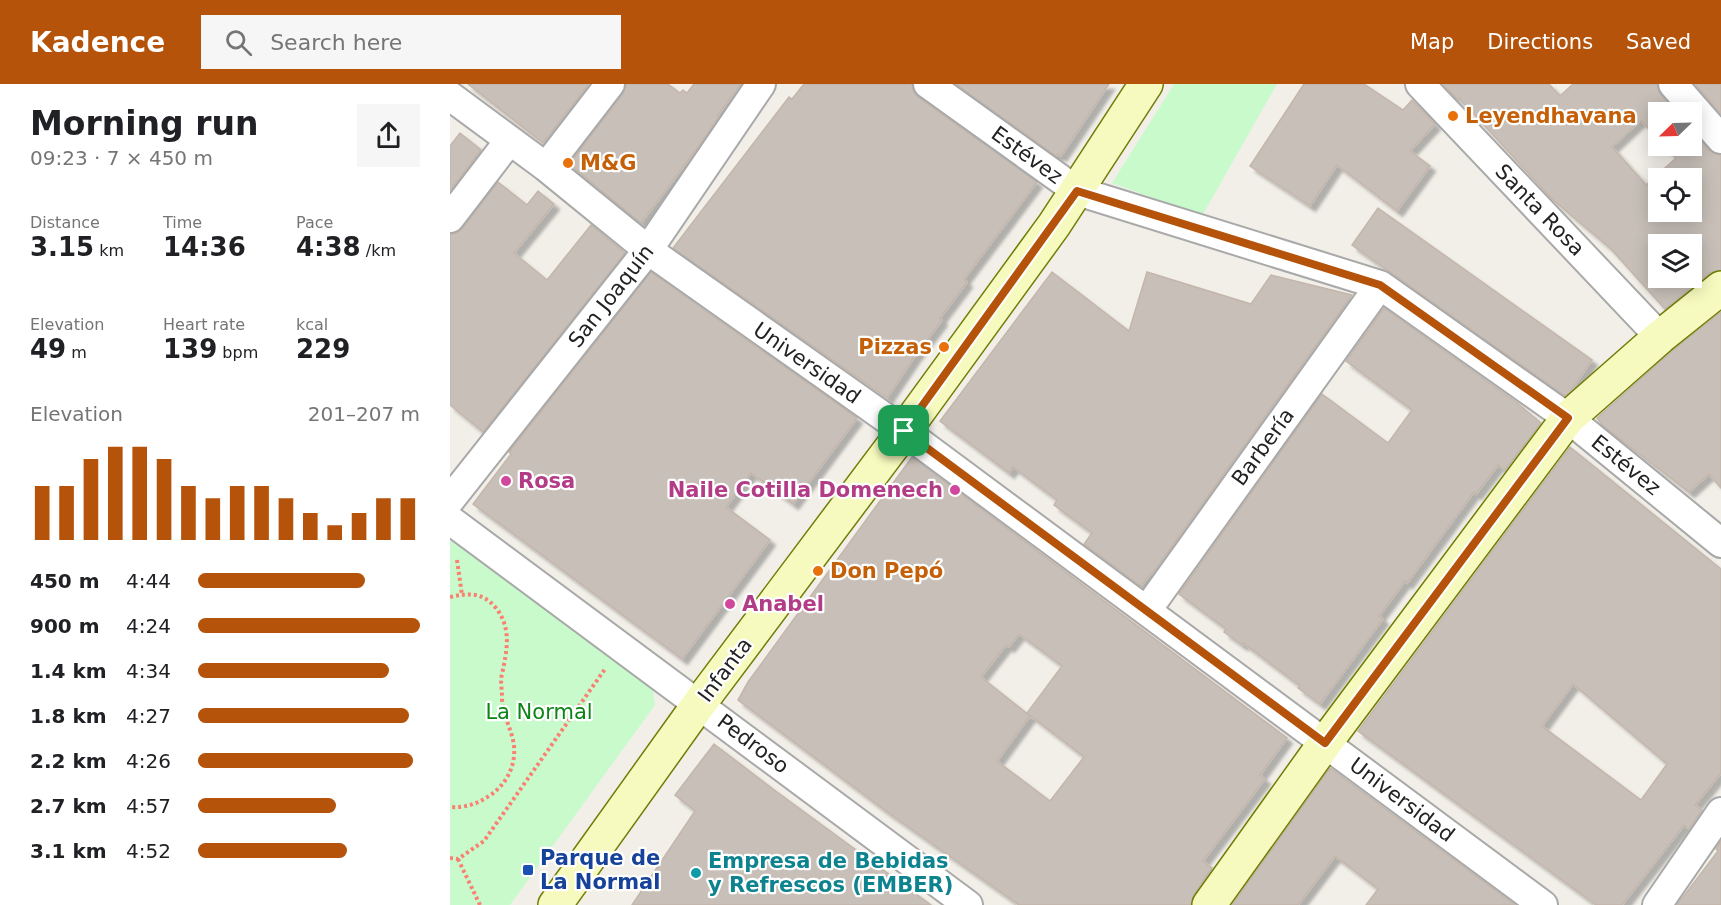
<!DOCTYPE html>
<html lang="en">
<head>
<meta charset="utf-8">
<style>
	:root { --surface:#fff; --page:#f6f6f6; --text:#202124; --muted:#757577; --accent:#b45309 }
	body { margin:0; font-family:"DejaVu Sans",sans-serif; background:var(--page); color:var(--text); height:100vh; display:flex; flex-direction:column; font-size:22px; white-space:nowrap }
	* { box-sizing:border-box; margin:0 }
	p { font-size:20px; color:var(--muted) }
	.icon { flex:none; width:33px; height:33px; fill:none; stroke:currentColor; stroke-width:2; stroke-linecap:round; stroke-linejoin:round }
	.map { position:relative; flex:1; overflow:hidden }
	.drawer { display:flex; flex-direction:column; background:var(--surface); width:450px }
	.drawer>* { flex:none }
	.needle { width:39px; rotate:247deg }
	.fabs { position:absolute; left:1198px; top:18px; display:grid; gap:12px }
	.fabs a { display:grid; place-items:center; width:54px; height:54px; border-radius:0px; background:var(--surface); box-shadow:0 3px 15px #0003; font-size:30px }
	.pin { position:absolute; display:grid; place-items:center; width:51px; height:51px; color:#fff; margin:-26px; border-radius:12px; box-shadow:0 3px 9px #0006 }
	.round { display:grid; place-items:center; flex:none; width:63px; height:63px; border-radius:0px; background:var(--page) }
	.overview { display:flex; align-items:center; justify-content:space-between; height:102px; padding:0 30px }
	h1 { font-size:33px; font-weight:600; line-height:45px }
	.figures { display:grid; grid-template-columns:repeat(3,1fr); gap:9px; height:102px; padding:6px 30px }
	.figures div { display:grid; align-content:center }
	.figures b { font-size:26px; font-weight:600 }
	.figures small { font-size:16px; font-weight:400 }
	.figures p { font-size:16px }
	.chart { height:168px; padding:12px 30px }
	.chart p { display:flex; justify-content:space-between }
	.chart svg { width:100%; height:108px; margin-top:6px; stroke:var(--accent); stroke-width:6 }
	ul { padding:0 30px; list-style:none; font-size:20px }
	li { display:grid; grid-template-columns:96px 72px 1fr; align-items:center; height:45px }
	li i { height:15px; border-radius:8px; background:var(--accent) }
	header { display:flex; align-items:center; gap:36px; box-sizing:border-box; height:84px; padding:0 30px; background:var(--accent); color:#fff }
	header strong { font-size:28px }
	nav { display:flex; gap:33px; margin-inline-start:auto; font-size:21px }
	.search { width:420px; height:54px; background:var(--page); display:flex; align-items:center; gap:15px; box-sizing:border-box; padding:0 21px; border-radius:0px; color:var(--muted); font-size:22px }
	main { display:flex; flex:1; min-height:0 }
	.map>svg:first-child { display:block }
	.park { fill:#c8facc }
	.building { fill:#c7bfb8; stroke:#c4b6ab; stroke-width:1.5; fill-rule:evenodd; filter:url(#shadow) }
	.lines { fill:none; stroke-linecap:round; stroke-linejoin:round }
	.street-casing { stroke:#a9a9a9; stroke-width:32 }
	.secondary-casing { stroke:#707d05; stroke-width:36 }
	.path { stroke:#fa8072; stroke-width:4; stroke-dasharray:3 3; stroke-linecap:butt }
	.street { stroke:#fff; stroke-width:28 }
	.secondary { stroke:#f7fabf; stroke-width:33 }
	.route-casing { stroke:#fff; stroke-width:12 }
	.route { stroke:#b45309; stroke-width:8 }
	.food-dot { fill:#e8710a; stroke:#fff; stroke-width:2 }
	.hotel-dot { fill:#d1479c; stroke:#fff; stroke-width:2 }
	.transit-dot { fill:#1a4fb4; stroke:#fff; stroke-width:2 }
	.culture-dot { fill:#0f9aa8; stroke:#fff; stroke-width:2 }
	.labels { text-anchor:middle; stroke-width:4.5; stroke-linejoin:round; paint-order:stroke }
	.food-label { font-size:21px; font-weight:bold; fill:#c56008; stroke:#fff; text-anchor:start }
	.street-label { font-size:21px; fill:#222; stroke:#fff }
	.hotel-label { font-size:21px; font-weight:bold; fill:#b23c85; stroke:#fff; text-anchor:start }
	.park-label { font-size:21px; fill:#0c8416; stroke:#fff }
	.transit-label { font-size:21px; font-weight:bold; fill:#164399; stroke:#fff; text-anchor:start }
	.culture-label { font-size:21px; font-weight:bold; fill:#0d838f; stroke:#fff; text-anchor:start }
</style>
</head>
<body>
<header>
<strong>Kadence</strong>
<div class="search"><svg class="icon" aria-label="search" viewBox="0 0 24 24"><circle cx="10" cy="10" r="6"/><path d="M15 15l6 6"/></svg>Search here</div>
<nav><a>Map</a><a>Directions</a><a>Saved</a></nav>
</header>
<main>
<section class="drawer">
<div class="overview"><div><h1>Morning run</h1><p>09:23 · 7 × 450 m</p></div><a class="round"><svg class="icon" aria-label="share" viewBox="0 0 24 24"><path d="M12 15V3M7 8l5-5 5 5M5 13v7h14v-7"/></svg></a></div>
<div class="figures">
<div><p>Distance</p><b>3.15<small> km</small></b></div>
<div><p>Time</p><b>14:36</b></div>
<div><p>Pace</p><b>4:38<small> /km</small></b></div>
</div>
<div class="figures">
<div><p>Elevation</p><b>49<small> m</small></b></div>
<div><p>Heart rate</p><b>139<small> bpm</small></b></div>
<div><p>kcal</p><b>229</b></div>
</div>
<div class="chart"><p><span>Elevation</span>201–207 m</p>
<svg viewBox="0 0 160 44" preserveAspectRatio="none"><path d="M5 44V22M15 44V22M25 44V11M35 44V6M45 44V6M55 44V11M65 44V22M75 44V27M85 44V22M95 44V22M105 44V27M115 44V33M125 44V38M135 44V33M145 44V27M155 44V27"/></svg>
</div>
<ul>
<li><b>450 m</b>4:44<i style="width:75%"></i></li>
<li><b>900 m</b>4:24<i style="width:100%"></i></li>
<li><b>1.4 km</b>4:34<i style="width:86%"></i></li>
<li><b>1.8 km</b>4:27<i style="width:95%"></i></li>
<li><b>2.2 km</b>4:26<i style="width:97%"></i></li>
<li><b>2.7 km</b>4:57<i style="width:62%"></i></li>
<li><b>3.1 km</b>4:52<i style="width:67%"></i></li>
</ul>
</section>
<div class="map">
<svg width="1271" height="821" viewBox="0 0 1271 821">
	<defs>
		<filter id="shadow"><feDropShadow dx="5.5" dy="5.5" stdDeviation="1.5" flood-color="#0004"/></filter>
	</defs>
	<rect width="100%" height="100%" fill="#f2efe9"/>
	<path class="park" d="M724,0H827L752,132L662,99Z
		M4,456L202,599L205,621L60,821H0V457Z"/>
	<path class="building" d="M18,0H139L93,59Z
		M176,0H218L230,9L233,6L237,9L244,0H291L267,32L269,33L251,59L191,139L119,80L173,10Z
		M354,0H462L463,7L468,13L587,98L514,195L517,198L490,234L492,236L465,272L437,314L223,164L339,13L342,15Z
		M506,0H659L611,72L608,70L606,72Z
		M854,0H914L953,26L962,16L985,40L960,67L980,82L947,127L887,81L860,122L800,82Z
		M993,0H1099L1110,12L1123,0H1207L1210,10L1226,28H1209V56L1191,36L1162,63L1196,101L1226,74L1214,62H1242V47L1259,66L1265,70L1271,71V186L1259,189L1215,225L1160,164L1102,115L1009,14L1008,16ZM1209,94H1242V128H1209ZM1209,160H1242V194H1209Z
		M1245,0H1271V30Z
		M10,49L31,66L0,107V62Z
		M48,98L77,121L88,107L104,120L64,169L97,196L141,141L175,169L33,348L0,321V150L7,149L13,144Z
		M928,124L1142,276L1120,308L1115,312L902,161Z
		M201,188L407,334L343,420L301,389L276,423L320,456L232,575L23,420L61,370L59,368Z
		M602,188L679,247L697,188L801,220L821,191L902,211L702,490L701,489L691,502L634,460L642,449L604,421L607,416L563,383L559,389L490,337Z
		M934,224L1066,318L1091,339L1055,386L1048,381L1026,410L1024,408L957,499L955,497L929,532L933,535L870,620L848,604L850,602L793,559L792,561L774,548L776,545L729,510L872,310L938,359L962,326L896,277Z
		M1271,228V404L1259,390L1239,408L1153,342L1147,334L1222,267Z
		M1120,363L1271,485V689L1245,721L1252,726L1239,745L1234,741L1172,821H1146L908,647ZM1123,600L1217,680L1191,716L1092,642Z
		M462,373L837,654L810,691L815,695L753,777L762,784L744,810L741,821H569L437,728L288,616L298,598ZM569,550L612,582L577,629L634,673L600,717L547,677L580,632L531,593L556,561L559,563Z
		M264,660L323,705L481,821H182L245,727L225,711Z
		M880,684L1065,821H916L928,805L885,772L848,821H782Z
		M1271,757V821H1227L1268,767L1266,765Z"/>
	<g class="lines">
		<g class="street-casing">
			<path id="street" d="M478,0L627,107L930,201L1118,334L1271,459
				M970,0L1210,253
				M1223,0L1271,55
				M0,12L96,83L198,166L454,347L1093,821
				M96,83L160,0
				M0,134L59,57
				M0,416L198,166L311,0
				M0,436L518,821
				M697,526L930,201
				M1207,821L1271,728"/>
		</g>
		<g class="secondary-casing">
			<path id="secondary" d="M105,821L249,620L454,347L604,141L696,0
				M759,821L875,659L1118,334L1210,253L1271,204"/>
		</g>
		<path class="path" d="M7,476L12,511
			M0,513C18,509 33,508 46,524C62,545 57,566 52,590C50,597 52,605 52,613C52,628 58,638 62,652C69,676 59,699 39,712C27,720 15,724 0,723
			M0,774L8,775L34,757L155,585
			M8,775L30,821"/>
		<use href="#street" class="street"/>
		<use href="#secondary" class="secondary"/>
	</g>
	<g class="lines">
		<g class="route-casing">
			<path id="route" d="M627,107L930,201L1118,334L875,659L454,347Z"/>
		</g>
		<use href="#route" class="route"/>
	</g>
	<g class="food-dot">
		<circle cx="1003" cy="32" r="6"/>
		<circle cx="118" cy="79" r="6"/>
		<circle cx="494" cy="263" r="6"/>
		<circle cx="368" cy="487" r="6"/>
	</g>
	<g class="hotel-dot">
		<circle cx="56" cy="397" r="6"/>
		<circle cx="505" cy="406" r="6"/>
		<circle cx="280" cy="520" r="6"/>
	</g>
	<rect class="transit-dot" x="72" y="780" width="12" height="12" rx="3"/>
	<circle class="culture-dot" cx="246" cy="789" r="6"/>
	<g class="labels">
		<g class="food-label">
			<text x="1015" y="39">Leyendhavana</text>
			<text x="130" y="86">M&amp;G</text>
			<text x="482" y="270" text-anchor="end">Pizzas</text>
			<text x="380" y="494">Don Pepó</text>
		</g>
		<g class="street-label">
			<text transform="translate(577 71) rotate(36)" y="7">Estévez</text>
			<text transform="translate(1090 126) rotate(46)" y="7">Santa Rosa</text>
			<text transform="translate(161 212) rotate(-52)" y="7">San Joaquín</text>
			<text transform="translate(357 279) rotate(35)" y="7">Universidad</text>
			<text transform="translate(813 363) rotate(-54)" y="7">Barbería</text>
			<text transform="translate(1176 381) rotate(39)" y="7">Estévez</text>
			<text transform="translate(275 586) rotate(-53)" y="7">Infanta</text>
			<text transform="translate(303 660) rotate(37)" y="7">Pedroso</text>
			<text transform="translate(952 716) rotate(37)" y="7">Universidad</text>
		</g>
		<g class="hotel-label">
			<text x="68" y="404">Rosa</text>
			<text x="493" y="413" text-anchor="end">Naile Cotilla Domenech</text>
			<text x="292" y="527">Anabel</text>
		</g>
		<g class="park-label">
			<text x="89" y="635">La Normal</text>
		</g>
		<g class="transit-label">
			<text x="90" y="781">Parque de<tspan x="90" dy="24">La Normal</tspan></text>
		</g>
		<g class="culture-label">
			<text x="258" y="784">Empresa de Bebidas<tspan x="258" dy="24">y Refrescos (EMBER)</tspan></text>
		</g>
	</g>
</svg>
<div class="fabs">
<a><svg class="needle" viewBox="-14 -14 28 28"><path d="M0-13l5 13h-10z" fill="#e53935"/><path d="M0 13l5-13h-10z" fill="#757577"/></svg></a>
<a><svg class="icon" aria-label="locate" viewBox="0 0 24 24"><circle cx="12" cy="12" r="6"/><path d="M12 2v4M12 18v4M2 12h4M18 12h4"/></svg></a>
<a><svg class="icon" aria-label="layers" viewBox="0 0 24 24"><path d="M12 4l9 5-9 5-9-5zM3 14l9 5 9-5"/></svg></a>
</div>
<div class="pin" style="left:454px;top:347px;background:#1e9e55"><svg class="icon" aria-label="arrive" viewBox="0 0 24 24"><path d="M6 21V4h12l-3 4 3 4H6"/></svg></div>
</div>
</main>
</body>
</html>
